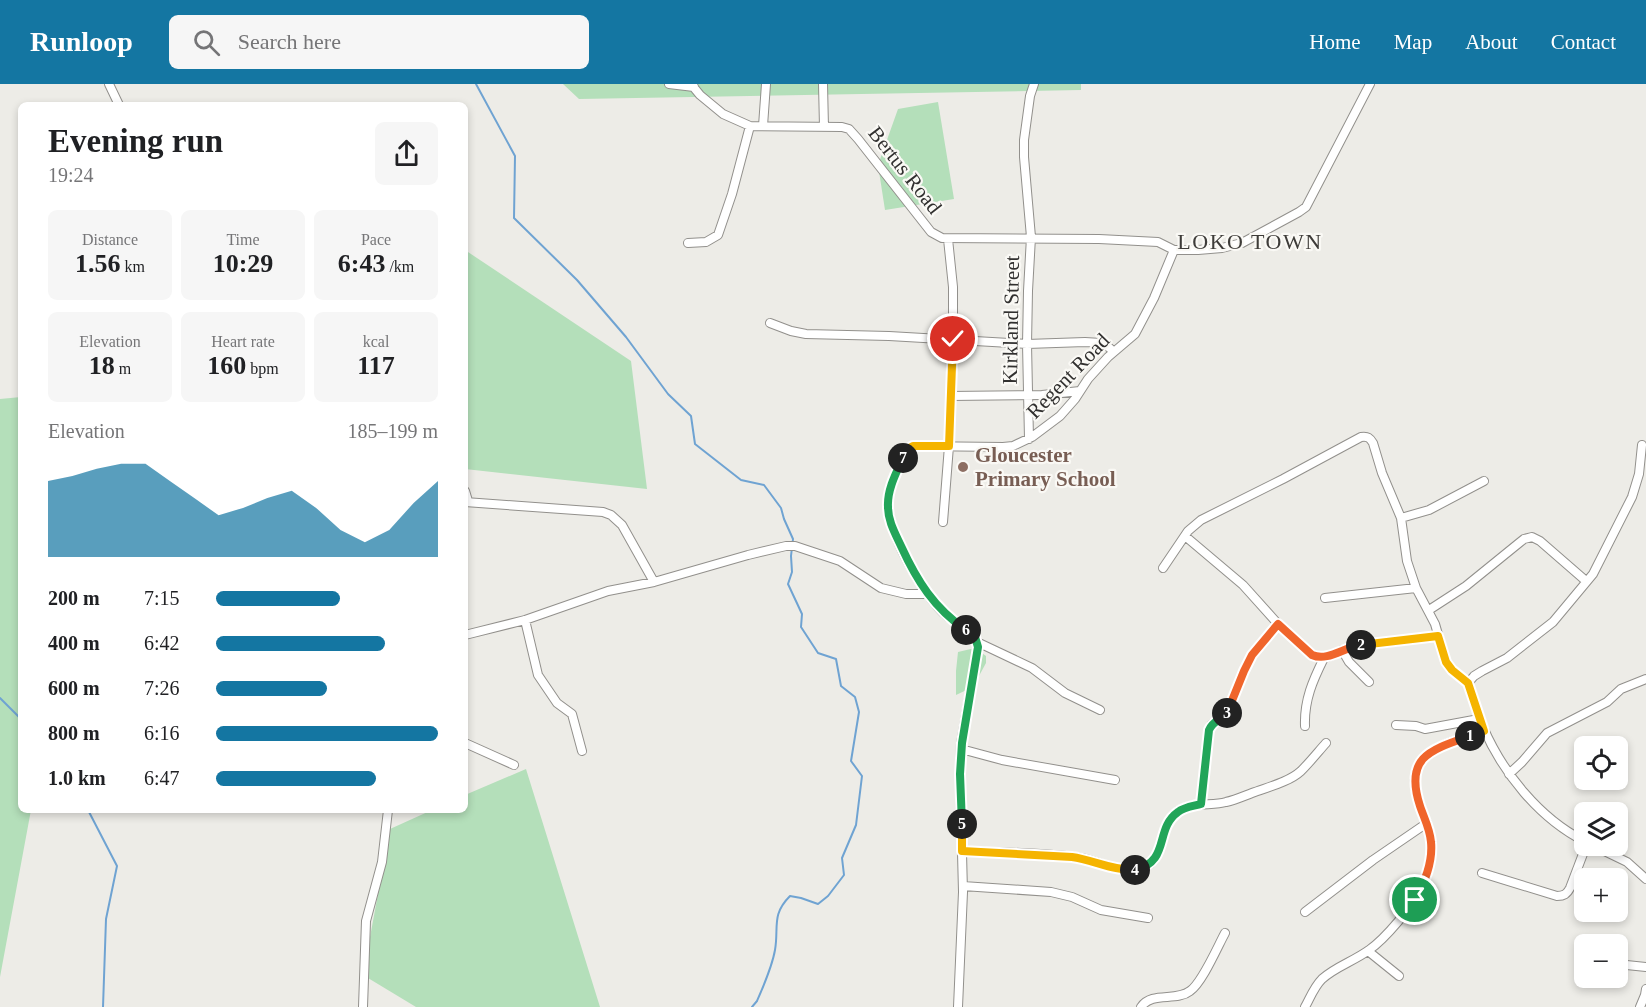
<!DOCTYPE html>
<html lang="en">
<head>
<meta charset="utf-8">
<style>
	:root { --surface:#fff; --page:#f6f6f6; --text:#202124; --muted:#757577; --accent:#1476a2 }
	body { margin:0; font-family:"Times New Roman",serif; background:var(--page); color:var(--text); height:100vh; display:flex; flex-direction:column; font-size:22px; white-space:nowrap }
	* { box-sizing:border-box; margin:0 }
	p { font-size:20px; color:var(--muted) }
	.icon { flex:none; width:33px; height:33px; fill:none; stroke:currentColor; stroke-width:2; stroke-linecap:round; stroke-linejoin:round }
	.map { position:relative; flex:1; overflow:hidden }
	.side { position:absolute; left:18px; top:18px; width:450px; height:711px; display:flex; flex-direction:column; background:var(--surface); border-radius:9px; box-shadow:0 3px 9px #0003 }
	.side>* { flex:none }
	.tools { position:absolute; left:1574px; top:652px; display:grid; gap:12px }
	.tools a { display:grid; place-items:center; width:54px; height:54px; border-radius:9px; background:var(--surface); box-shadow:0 3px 9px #0003; font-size:30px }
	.pin { position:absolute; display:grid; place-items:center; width:51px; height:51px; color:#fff; margin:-26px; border:3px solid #fff; border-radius:50%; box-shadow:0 2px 6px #0007 }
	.km { position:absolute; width:30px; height:30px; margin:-15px; border-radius:50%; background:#222; color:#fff; font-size:16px; line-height:30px; text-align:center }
	.round { display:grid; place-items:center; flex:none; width:63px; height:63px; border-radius:9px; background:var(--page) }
	.head { display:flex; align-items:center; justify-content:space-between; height:102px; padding:0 30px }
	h1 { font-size:33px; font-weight:800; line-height:45px }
	.figures { display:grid; grid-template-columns:repeat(3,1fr); gap:9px; height:102px; padding:6px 30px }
	.figures div { display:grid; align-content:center; border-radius:9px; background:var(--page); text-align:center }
	.figures b { font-size:26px; font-weight:800 }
	.figures small { font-size:16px; font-weight:400 }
	.figures p { font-size:16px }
	.chart { height:168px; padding:12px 30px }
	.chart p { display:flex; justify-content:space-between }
	.chart svg { width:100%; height:108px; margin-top:6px; fill:var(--accent); opacity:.7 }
	ul { padding:0 30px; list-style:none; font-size:20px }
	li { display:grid; grid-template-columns:96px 72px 1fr; align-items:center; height:45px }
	li i { height:15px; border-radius:8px; background:var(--accent) }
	header { display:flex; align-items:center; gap:36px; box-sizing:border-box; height:84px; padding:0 30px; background:var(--accent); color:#fff }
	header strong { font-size:28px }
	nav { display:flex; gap:33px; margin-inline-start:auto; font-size:21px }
	.search { width:420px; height:54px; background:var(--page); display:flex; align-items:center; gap:15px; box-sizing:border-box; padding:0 21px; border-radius:9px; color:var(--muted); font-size:22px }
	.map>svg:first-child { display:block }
	.green { fill:#b4dfba }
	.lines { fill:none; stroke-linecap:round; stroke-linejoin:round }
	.stream { stroke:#6fa3d2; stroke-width:2 }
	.minor-casing { stroke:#92908c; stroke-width:10 }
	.minor { stroke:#fff; stroke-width:8 }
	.split-1-casing { stroke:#fff; stroke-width:12 }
	.split-2-casing { stroke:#fff; stroke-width:12 }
	.split-3-casing { stroke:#fff; stroke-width:12 }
	.split-4-casing { stroke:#fff; stroke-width:12 }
	.split-5-casing { stroke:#fff; stroke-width:12 }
	.split-6-casing { stroke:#fff; stroke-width:12 }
	.split-7-casing { stroke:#fff; stroke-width:12 }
	.split-8-casing { stroke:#fff; stroke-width:12 }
	.split-1 { stroke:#f0652b; stroke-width:8 }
	.split-2 { stroke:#f5b400; stroke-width:8 }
	.split-3 { stroke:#f0652b; stroke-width:8 }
	.split-4 { stroke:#22a559; stroke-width:8 }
	.split-5 { stroke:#f5b400; stroke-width:8 }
	.split-6 { stroke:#22a559; stroke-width:8 }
	.split-7 { stroke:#22a559; stroke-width:8 }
	.split-8 { stroke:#f5b400; stroke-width:8 }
	.education-dot { fill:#8d6e63; stroke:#faf9f5; stroke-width:2 }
	.labels { text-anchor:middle; stroke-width:4.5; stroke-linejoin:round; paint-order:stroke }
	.street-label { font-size:21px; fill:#31302f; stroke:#faf9f5 }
	.education-label { font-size:21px; font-weight:bold; fill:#785e54; stroke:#faf9f5; text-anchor:start }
	.neighbourhood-label { font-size:22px; letter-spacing:1.5px; fill:#3e3c39; stroke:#faf9f5 }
</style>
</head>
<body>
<header>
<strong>Runloop</strong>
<div class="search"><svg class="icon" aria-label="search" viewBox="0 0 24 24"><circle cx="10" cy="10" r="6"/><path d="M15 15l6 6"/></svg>Search here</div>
<nav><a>Home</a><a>Map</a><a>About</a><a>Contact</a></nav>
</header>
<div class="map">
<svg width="1646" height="923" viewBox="0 0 1646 923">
	<rect width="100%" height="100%" fill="#edece7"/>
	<path class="green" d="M563,0H1081V6L579,15Z
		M938,18L954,115L885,126L878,81L898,25Z
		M465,166L631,277L647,405L465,385Z
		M21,313V726H31L0,893V315Z
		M975,564L986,572V579L973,603L956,611V587L958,568Z
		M526,685L600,923H416L363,891L390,745L432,726H465V711Z"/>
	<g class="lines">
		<path class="stream" d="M476,0L515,72L514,134L577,196L626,253L668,310L691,332L695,360L741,396L764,401L781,424L784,435L793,455L791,472L792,488L788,500L802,530L801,543L818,569L836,575L841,602L855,613L859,628L851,677L862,692L856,741L842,774L844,791L828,812L818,820L801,814L790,812C771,831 779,843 775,866C772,883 764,901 757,917L752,923
			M0,614L21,635
			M88,726L117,782L106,835L103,923"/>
		<g class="minor-casing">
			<path id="minor" d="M109,0L119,21
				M669,0L694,3
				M691,0L700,11L723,30L750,42L842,43L849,45L858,55L931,148L942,154L1099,155L1158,158L1174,166H1198L1222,164L1242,159L1299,128L1306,123L1370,0
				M823,0L824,43
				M763,42L766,0
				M688,159L706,158L718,151L732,110L750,42
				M770,239L791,247L806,250L889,252L1027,260L1085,258L1101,259L1106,261L1113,267
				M950,312L1042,311L1080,307
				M1029,355L1027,260L1028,207L1031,153L1024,73V56L1030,12L1034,0
				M465,407L468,417
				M465,418L603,428L611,431L622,441L654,498
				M1401,434L1429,426L1484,397
				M943,438L949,362L953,255V203L948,155
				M1185,452L1243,501L1278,540L1313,571L1324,574L1357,562L1438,552
				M1163,484L1188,447L1201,436L1283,395L1361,353C1368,352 1370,354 1373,359L1382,389L1401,434L1407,477L1416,504L1435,540L1446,578L1452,586L1468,599
				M1325,514L1416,504
				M1429,526L1466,502L1519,459L1524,455L1532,453L1540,457L1586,497
				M525,536L538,591L557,619L572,630L582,667
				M465,551L525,536L608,507L654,498L748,471L786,462H795L840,477L881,504L906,510H927
				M977,558L1032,584L1065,609L1100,626
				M1342,566L1349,578L1369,598
				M1396,641L1416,642L1425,645L1479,635
				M1305,642C1304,616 1313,596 1324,574
				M465,659L514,681
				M961,665L1002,676L1115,696
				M1509,690L1522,678L1547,649L1607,618L1621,605L1646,595
				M1201,720L1209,646L1212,640L1227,629L1244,587L1252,571L1278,540
				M1584,757C1539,734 1503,689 1483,643C1477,629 1473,614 1468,599L1474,592L1482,587L1507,574L1553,538L1593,490L1632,413L1639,390L1642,361
				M1594,762L1627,778L1646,795
				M962,767C1001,769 1042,768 1081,774C1098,777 1116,788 1134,786C1169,782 1155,744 1177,728C1191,718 1211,722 1226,718C1235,716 1244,712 1252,709C1268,703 1289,698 1301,687C1310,678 1318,668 1326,659
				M1482,789L1557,812C1564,812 1567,810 1570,804L1586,762
				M963,802L1051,808L1072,813L1101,826L1148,834
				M1305,828L1373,776L1427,739
				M1368,867L1399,892
				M1617,880L1646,883
				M363,923L366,837L382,778L388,726
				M958,923L963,808L960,690L961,659L978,563C977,548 958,541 947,532C923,512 885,445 888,414C890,398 900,381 906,366L913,362L1003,363L1013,362L1032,353L1060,332L1075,315L1088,295L1108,273L1135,250L1154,214L1174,166
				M1141,923C1152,907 1176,918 1190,907C1202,899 1217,864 1225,849
				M1305,923C1310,914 1314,903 1322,895C1335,883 1354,877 1369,866C1385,855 1413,822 1422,803C1428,790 1432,774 1431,759C1428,726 1395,692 1433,667C1447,657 1468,653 1484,647
				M1640,923L1645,911L1646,905"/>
		</g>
		<use href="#minor" class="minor"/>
	</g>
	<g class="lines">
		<g class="split-1-casing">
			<path id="split-1" d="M1415,816C1425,798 1433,778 1431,758C1430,745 1424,734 1420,722C1404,673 1430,666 1470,652"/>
		</g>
		<g class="split-2-casing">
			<path id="split-2" d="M1361,561L1438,552L1446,578L1452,586L1468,599L1484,647L1470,652"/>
		</g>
		<g class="split-3-casing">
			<path id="split-3" d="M1227,629L1244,587L1252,571L1278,540L1312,571C1328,578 1344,563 1361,561"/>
		</g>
		<g class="split-4-casing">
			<path id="split-4" d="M1135,786C1171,777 1154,745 1178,728C1184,723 1194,722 1201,720L1209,646C1213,637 1221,635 1227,629"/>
		</g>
		<g class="split-5-casing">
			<path id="split-5" d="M962,740V767L1072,773C1093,776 1114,787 1135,786"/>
		</g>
		<g class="split-6-casing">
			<path id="split-6" d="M962,740L960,690L962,659L978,563L975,553L966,546"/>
		</g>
		<g class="split-7-casing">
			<path id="split-7" d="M903,374C896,389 887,406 888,423C888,437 895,449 901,462C917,497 934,524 966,546"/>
		</g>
		<g class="split-8-casing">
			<path id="split-8" d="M903,374L906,366L913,362H949L953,255"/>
		</g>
		<use href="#split-1" class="split-1"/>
		<use href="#split-2" class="split-2"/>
		<use href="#split-3" class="split-3"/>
		<use href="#split-4" class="split-4"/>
		<use href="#split-5" class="split-5"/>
		<use href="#split-6" class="split-6"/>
		<use href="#split-7" class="split-7"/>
		<use href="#split-8" class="split-8"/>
	</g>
	<circle class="education-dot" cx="963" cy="383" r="6"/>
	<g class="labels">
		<g class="street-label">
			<text transform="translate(905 86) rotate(52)" y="7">Bertus Road</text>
			<text transform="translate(1011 236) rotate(-89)" y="7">Kirkland Street</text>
			<text transform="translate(1068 292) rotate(-46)" y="7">Regent Road</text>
		</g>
		<g class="education-label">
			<text x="975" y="378">Gloucester<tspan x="975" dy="24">Primary School</tspan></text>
		</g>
		<g class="neighbourhood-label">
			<text x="1250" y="165">LOKO TOWN</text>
		</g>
	</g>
</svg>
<div class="tools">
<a><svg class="icon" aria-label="locate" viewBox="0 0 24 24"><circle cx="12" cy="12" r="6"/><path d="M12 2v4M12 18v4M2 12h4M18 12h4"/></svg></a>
<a><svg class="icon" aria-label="layers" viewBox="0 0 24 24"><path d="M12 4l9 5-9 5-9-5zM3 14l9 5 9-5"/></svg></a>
<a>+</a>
<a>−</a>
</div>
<div class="pin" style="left:1415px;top:816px;background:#1e9e55"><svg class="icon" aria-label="arrive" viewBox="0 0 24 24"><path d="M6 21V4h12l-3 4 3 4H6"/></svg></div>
<div class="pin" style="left:953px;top:255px;background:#d93025"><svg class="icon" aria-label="check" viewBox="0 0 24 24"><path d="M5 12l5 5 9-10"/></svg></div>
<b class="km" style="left:1470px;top:652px">1</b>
<b class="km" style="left:1361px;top:561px">2</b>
<b class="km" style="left:1227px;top:629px">3</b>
<b class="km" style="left:1135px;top:786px">4</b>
<b class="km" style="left:962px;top:740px">5</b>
<b class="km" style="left:966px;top:546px">6</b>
<b class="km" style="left:903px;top:374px">7</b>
<section class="side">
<div class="head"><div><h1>Evening run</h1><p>19:24</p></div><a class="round"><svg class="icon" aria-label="share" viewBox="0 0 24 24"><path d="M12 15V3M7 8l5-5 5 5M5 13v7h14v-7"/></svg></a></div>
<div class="figures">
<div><p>Distance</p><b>1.56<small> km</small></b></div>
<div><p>Time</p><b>10:29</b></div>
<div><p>Pace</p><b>6:43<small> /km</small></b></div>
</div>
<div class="figures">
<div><p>Elevation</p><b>18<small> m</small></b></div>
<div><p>Heart rate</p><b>160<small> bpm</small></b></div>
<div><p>kcal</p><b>117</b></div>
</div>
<div class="chart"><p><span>Elevation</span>185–199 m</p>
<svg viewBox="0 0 160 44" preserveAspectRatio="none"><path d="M0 44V13L10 11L20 8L30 6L40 6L50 13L60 20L70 27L80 24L90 20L100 17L110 24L120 33L130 38L140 33L150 22L160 13V44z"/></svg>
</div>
<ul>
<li><b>200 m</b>7:15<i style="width:56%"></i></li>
<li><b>400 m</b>6:42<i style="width:76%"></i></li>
<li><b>600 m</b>7:26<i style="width:50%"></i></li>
<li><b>800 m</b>6:16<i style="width:100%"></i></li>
<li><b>1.0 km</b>6:47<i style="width:72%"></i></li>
</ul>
</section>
</div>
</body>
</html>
